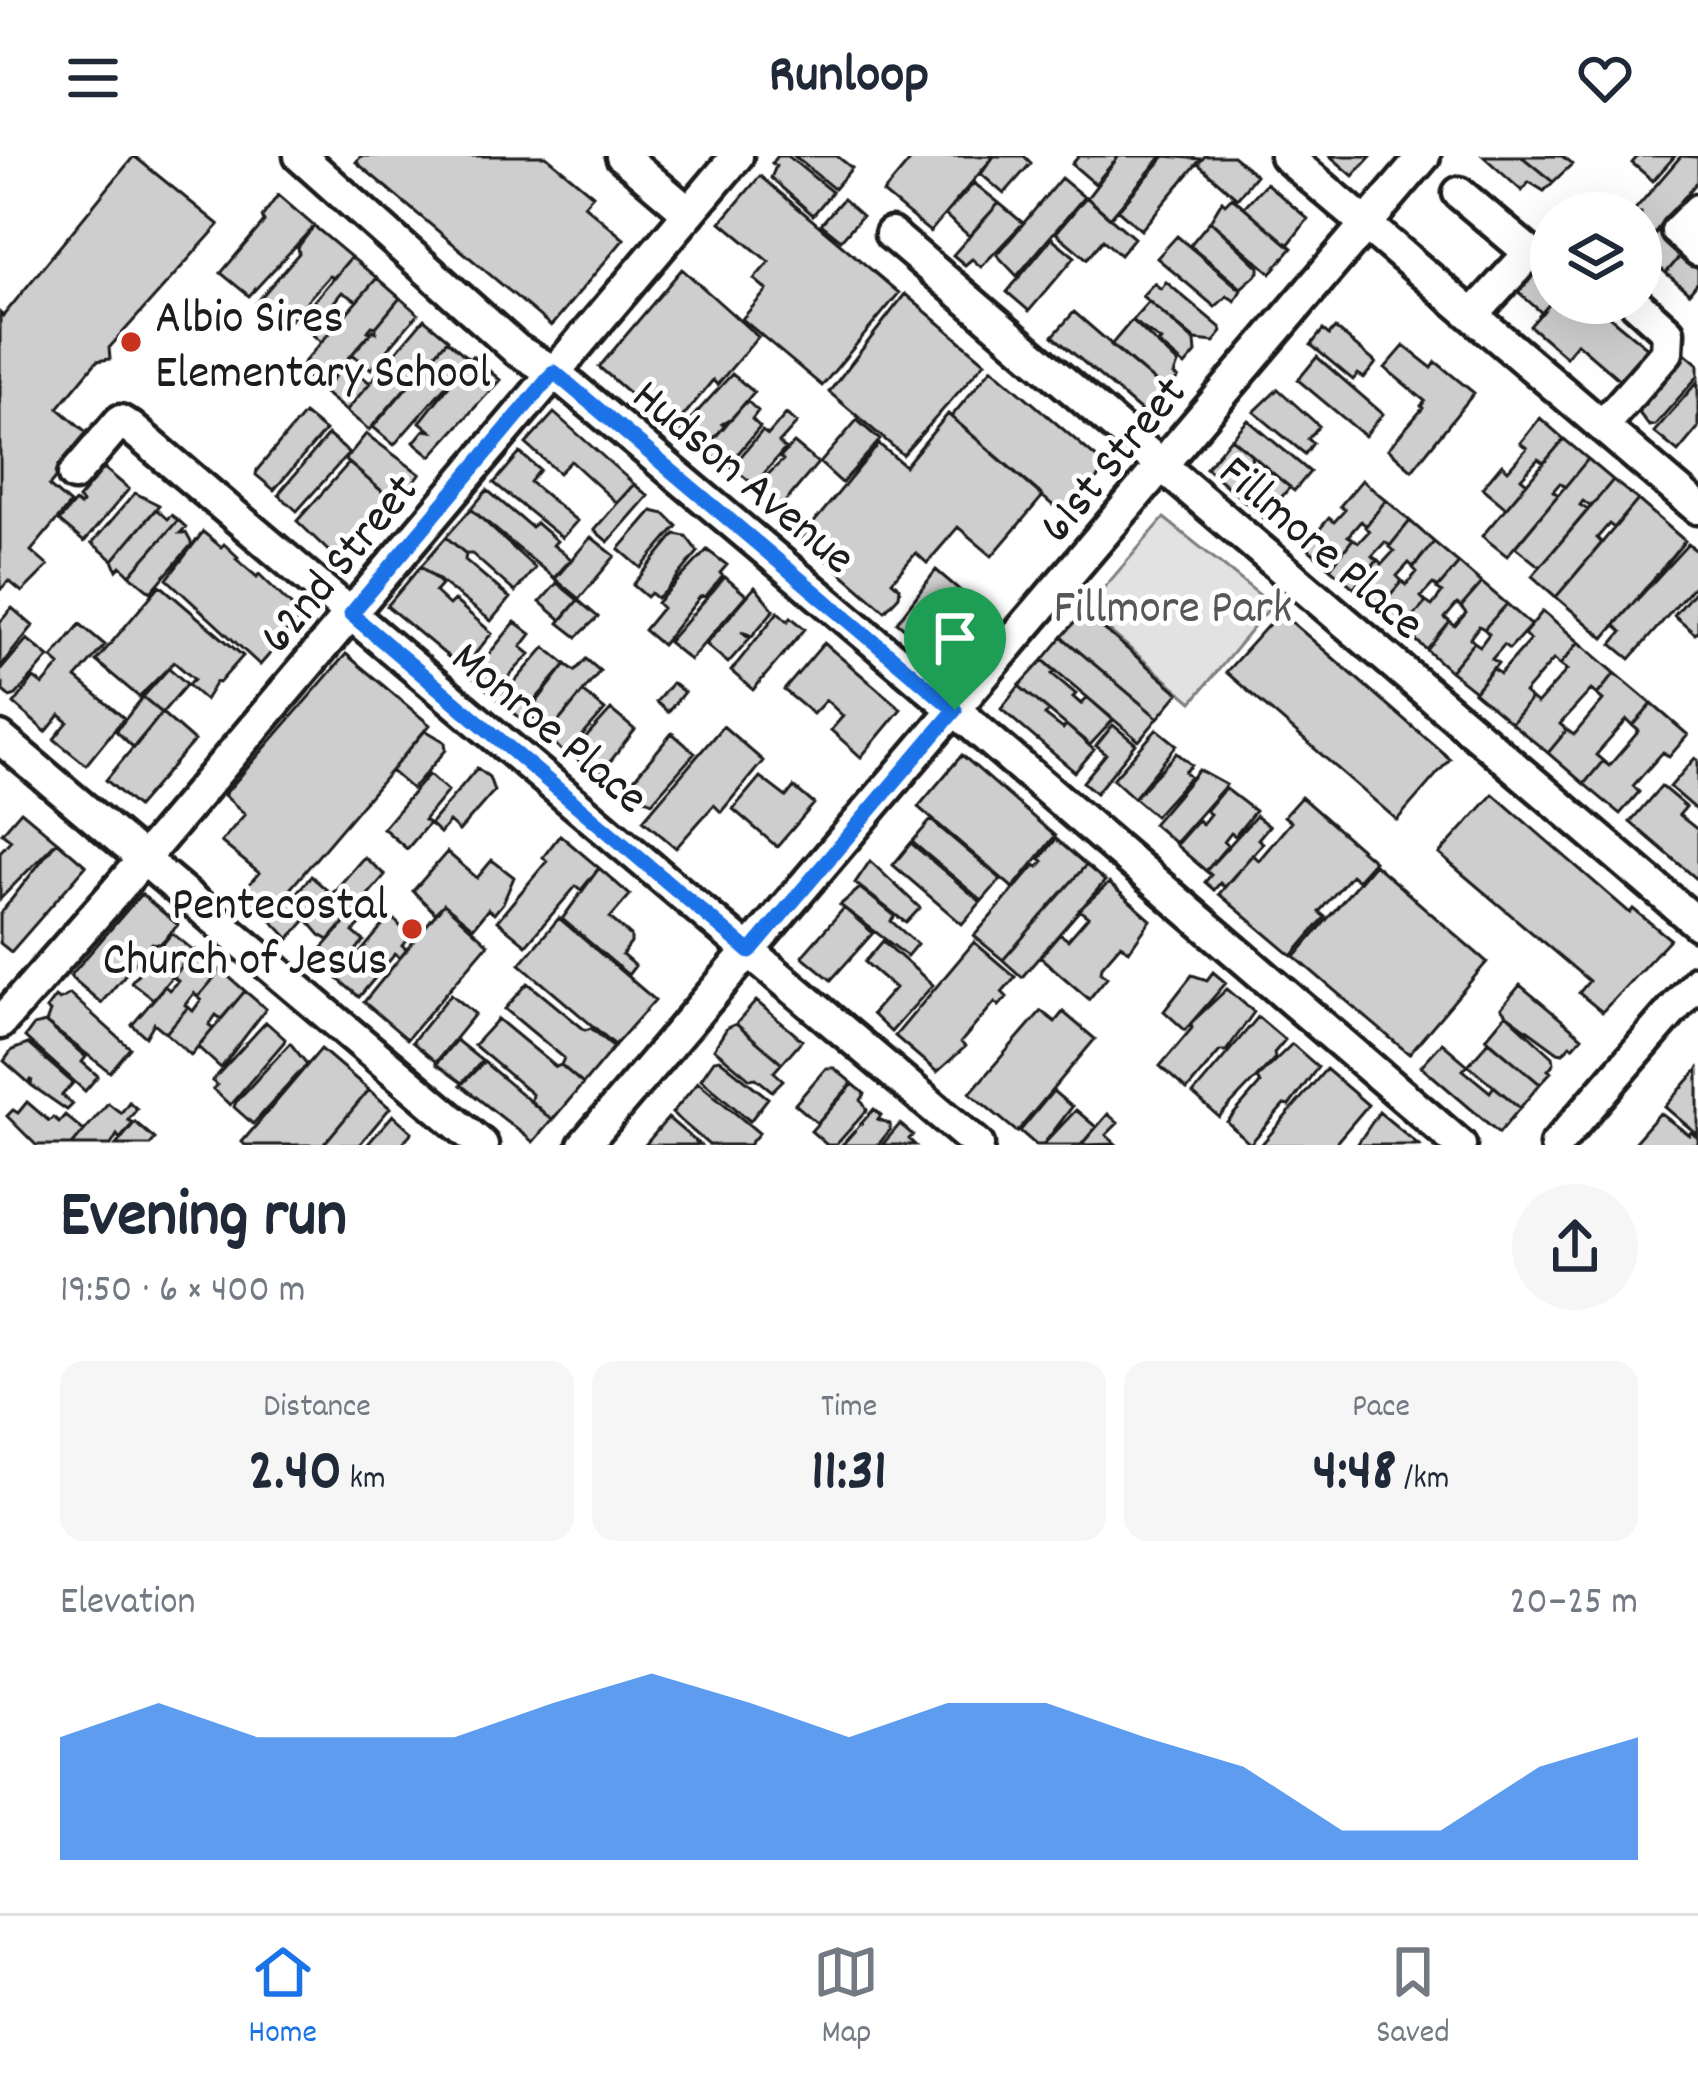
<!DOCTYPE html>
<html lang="en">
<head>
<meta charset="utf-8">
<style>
	:root { --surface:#fff; --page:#f6f6f7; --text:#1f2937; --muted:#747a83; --line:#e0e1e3; --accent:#1a73e8 }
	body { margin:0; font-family:Dekko,sans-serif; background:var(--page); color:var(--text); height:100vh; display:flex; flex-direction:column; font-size:45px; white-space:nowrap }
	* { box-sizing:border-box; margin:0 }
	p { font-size:39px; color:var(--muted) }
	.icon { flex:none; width:66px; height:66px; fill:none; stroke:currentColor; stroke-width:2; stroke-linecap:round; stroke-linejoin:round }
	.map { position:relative; height:989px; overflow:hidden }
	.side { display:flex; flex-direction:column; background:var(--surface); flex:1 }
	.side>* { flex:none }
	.buttons { position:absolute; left:1530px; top:36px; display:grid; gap:24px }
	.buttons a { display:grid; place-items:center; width:132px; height:132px; border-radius:50%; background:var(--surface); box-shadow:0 12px 48px #0002; font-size:60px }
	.pin { position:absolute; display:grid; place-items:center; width:102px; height:102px; color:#fff; margin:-123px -51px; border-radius:50% 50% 50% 0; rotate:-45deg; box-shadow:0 0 12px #0007 }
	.pin .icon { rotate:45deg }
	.round { display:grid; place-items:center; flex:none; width:126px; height:126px; border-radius:63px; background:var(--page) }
	.summary { display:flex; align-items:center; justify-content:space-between; height:204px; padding:0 60px }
	h1 { font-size:66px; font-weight:700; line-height:90px }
	.stats { display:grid; grid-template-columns:repeat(3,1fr); gap:18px; height:204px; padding:12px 60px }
	.stats div { display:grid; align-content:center; border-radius:24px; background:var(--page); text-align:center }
	.stats b { font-size:60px; font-weight:700 }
	.stats small { font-size:33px; font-weight:400 }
	.stats p { font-size:33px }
	.chart { height:336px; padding:24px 60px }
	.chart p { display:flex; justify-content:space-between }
	.chart svg { width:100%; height:216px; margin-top:12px; fill:var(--accent); opacity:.7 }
	header { display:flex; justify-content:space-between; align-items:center; height:156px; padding:0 60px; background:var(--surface); font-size:54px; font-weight:700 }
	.dock { display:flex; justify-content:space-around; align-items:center; height:168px; border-top:3px solid var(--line); background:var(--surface); font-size:33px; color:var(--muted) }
	.dock a { display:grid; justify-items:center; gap:6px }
	.dock .current { color:var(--accent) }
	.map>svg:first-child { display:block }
	.green { fill:#e2e2e2; stroke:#7f7f7f; stroke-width:3 }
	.building { fill:#cecece; stroke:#1c1c1c; stroke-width:3 }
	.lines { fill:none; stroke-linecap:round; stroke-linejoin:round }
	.minor-casing { stroke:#1c1c1c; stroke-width:39 }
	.minor { stroke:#fff; stroke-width:30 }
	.route-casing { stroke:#fff; stroke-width:24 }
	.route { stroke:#1a73e8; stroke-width:15 }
	.poi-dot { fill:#c8321e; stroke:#fff; stroke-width:4.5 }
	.labels { text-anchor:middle; stroke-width:10; stroke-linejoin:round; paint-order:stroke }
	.poi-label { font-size:48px; fill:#1c1c1c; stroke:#fff; text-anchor:start }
	.street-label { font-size:48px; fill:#1c1c1c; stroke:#fff }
	.park-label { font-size:48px; fill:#575757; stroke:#fff }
</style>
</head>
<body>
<header><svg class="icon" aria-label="menu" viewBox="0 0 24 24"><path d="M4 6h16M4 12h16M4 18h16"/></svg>Runloop<svg class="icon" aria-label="heart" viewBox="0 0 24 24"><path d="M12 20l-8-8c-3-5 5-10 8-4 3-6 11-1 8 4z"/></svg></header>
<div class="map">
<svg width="1698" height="989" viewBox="0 0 1698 989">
	<rect width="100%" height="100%" fill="#fff"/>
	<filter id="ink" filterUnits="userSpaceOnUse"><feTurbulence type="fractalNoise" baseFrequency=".00833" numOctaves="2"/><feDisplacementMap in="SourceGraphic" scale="24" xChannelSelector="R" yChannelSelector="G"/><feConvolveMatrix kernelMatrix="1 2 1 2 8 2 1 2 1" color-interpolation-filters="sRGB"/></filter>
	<g filter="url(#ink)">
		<path class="green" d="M1164,362L1272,449L1192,546L1085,454Z"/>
		<path class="building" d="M134,0L219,69L109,192L110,203L97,205L58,252L91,280L49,330L70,348L31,395L48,410L22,436L9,425L0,434V157L3,160Z
			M361,0H546L593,39L584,49L624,83L551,170L356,6Z
			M778,0H788L832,36L813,59L771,22L776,10L772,7Z
			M794,0H837L852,12L834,33Z
			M914,0H994L930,76L883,37Z
			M1024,0L1031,7L1004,38L981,18L994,0Z
			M1079,0H1119L1095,28L1072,8Z
			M1119,0H1162L1110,62L1087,42Z
			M1165,0L1201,3L1141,74L1118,54Z
			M1205,0H1233L1256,19L1237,42L1198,8Z
			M1330,0H1371L1353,20Z
			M1483,0H1521L1553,26L1544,35L1529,26L1522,35Z
			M1521,0H1562L1572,8L1553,26Z
			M1638,0H1675L1653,25L1632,7Z
			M1681,0L1698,1V25L1650,82L1641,74V57H1632Z
			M760,20L899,137L822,230L742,163L767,134L754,123L769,106L721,66Z
			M1061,22L1084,41L1017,120L997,99Z
			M974,27L999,47L969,80L945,59Z
			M1266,27L1308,63L1288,89L1244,51Z
			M278,39L314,70L249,140L221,117L264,66L262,61Z
			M1086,41L1134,82L1120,99L1103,84L1087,103L1056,77Z
			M1232,41L1292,92L1271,117L1210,65L1222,45L1225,48Z
			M843,43L862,60L841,84L821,68Z
			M999,47L1023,67L981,111L972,103L965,109L953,99Z
			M1210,65L1259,111V116L1241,132L1190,89Z
			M314,70L351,101L334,122L329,120L284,171L256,147L299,97L298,91Z
			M1658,75L1683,97L1666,117L1641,96Z
			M1177,80L1241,134L1235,145L1227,140L1215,151L1157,102Z
			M1052,82L1075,101L1029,155L1007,136Z
			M1550,95L1551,146L1542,157L1515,133Z
			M1683,97L1698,110V126L1689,137L1666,117Z
			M351,101L377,122L357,145L342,136L329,152L341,163L321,186L297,165Z
			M682,113L758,181L717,229L713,224L672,274L599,211Z
			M377,122L400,142L376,171L372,170L368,175L371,177L321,233L298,213Z
			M1166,126L1221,172L1222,176L1214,186L1196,184L1142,140L1154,127L1161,133Z
			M905,138L985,206L903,299L829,236Z
			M400,142L418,158L371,213L352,198L373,174L376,176V171Z
			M1149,145L1195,186L1196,197L1185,210L1158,187L1161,185L1132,164Z
			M1551,146L1612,147L1604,156L1655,198L1629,232L1577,187L1566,201L1530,170Z
			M1074,156L1169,238L1149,262L1053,180Z
			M424,163L448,183L369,274L346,255Z
			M1132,164L1178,208L1174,219L1178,222L1166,235L1111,189Z
			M1335,172L1376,207L1364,222L1358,218L1353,224L1311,189L1323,174L1329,179Z
			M447,184L469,203L394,289L373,271Z
			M1404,190L1432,212L1436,206L1474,237L1412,314L1388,293L1423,252L1421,250L1425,245L1385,212Z
			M1680,193L1698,208V220L1655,269L1649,270L1633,249Z
			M472,200L500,224L431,300L414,286L424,274L431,275L420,266Z
			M1317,201L1383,258L1365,280L1298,224Z
			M346,207L370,227L346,255L322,235Z
			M992,212L1107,311L1065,360L951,261Z
			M732,218L754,236L733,261L722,268L725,270L700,298L677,278Z
			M1698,225V272L1678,296L1654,276Z
			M1278,233L1319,270L1308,283L1313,287L1305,298L1254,256Z
			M747,245L758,255L752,263L760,271L726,312L705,292Z
			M554,257L634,328L617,347L571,305L559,317L526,288Z
			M304,258L325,275L274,334L256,319L257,314Z
			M786,258L797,267L779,287L785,293L754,329L732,311L762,275L768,279Z
			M948,258L1043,340L992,400L958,371L927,407L916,397L892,425L900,432L899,440L885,455L801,382L879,288L905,310Z
			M1540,262L1564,283L1544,307L1538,303L1521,322L1527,327L1506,352L1482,332L1502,308L1508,314L1527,292L1520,287Z
			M857,264L880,284L842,327L820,307Z
			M1248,264L1310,316L1294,335L1232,282Z
			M366,278L420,318L396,347L345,304Z
			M328,279L349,297L297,355L279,339L281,335Z
			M1231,282L1251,298L1252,307L1264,316L1266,312L1290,331L1264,362L1206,312Z
			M1564,283L1588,303L1565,331L1560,327L1553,335L1558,339L1507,400L1482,380Z
			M794,287L818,307L781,351L760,338L756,330L783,304L780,302Z
			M520,297L540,314L530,326L577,365L562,382L494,327Z
			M1588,303L1613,324L1591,351L1583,345L1580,349L1588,354L1540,411L1515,391Z
			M349,307L392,344L341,407L297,365Z
			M104,312L129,333L84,386L59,365L75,346L80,350L82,347L78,343Z
			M1362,324L1386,344L1366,370L1361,365L1348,380L1353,383L1330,412L1305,390L1329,362L1334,366L1345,354L1340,350Z
			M1613,324L1638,344L1614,372L1609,368L1597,382L1602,387L1556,441L1532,420Z
			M634,328L648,340L608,386L594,374Z
			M487,334L531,371L536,367L557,385L553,389L571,403L554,422L471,353Z
			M135,337L159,349L113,404L92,387Z
			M1386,344L1410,365L1390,390L1385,386L1372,400L1377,404L1354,432L1330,412L1353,383L1359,386L1369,375L1365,371Z
			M1638,344L1685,385L1604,482L1556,441Z
			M156,353L167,363L171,359L178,364L130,419L121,410L117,414L113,404Z
			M471,353L535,412L515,436L472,398H466L446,381Z
			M652,355L665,358L677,370L641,412L619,393Z
			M178,364L186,371L180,377H186L192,388L151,436L130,419Z
			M1410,365L1434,386L1413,411L1409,407L1397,420L1402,425L1378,453L1354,432L1378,404L1382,408L1394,395L1389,391Z
			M203,376L221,391L224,388L238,401L236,403L257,421L259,418L302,460L273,490L275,492L260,509L167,423Z
			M675,378L686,380L698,396L665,436L657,442L651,437L647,441L633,429Z
			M446,381L466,398L465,404L510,442L491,465L421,410Z
			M591,381L615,400L579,443L555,423Z
			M1434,386L1459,407L1438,432L1433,428L1421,441L1426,446L1403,473L1378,453L1402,425L1406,429L1417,416L1413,412Z
			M1688,388L1698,396V425L1630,503L1612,488L1622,476L1614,469Z
			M707,394L727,409L720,417L723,420L706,440L700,441L662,489L644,474L662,452L657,447Z
			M1459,407L1482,427L1461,451L1457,448L1445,462L1450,466L1427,494L1403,473L1426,446L1432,450L1442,437L1437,433Z
			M421,410L442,428L435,436L449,449L454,444L492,477L463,513L387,450Z
			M936,414L984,455L943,505L897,466Z
			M725,421L746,439L690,504L668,486Z
			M557,427L578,444L561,464L540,446Z
			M1482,427L1507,448L1484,473L1479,470L1470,482L1474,486L1450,515L1427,494L1450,466L1455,470L1466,457L1461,451Z
			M160,429L243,500L219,527L216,526L205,544L188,529L194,523L174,506L139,541L96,505Z
			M755,431L774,454L752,480L741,475L750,482L728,507L706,488Z
			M1698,431V475L1695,478L1674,460Z
			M578,444L598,461L577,481L559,467Z
			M1507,448L1531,469L1509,493L1504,489L1492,503L1498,507L1475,535L1450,515L1474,486L1480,490L1489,478L1484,473Z
			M12,452L33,470L0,511V466Z
			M1543,455L1579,486L1560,509L1554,503L1524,537L1531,543L1511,567L1474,536L1493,512L1500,518L1530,484L1524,478Z
			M778,456L788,465L791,461L805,473L753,534L731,515Z
			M1084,456L1179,537L1158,562L1062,481Z
			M1280,456L1450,603L1397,664L1226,516Z
			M515,466L531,478L521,491L530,498L492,538L471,520Z
			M80,468L105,489L76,522L124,562L86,609L54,583L68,566L60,559L46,576L14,548L34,522L43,529L60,509L52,502Z
			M1062,481L1158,562L1139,585L1043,504Z
			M27,483L49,501L16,539L10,541L3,535V529L0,533V515Z
			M1579,486L1615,517L1597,539L1591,534L1560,568L1567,574L1548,597L1511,567L1531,543L1537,548L1567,514L1560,509Z
			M824,487L901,553L861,601L831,574L843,560L826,544L813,558L784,534Z
			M545,491L566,508L520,562L499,544Z
			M346,498L430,569L267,760L240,738L259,717L221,686L245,658L224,639Z
			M586,503L600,515L550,576L528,557L566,508L575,515Z
			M1043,504L1055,515L1052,518L1076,538L1073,541L1081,548L1087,541L1113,564L1090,589L1019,530Z
			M169,512L187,528L162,557L143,541Z
			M1615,517L1652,548L1633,570L1627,564L1596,599L1603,605L1584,628L1548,597L1567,574L1574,579L1603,544L1597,539Z
			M672,527L684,536L668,556L656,546Z
			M1019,530L1049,555L1045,559L1063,573L1066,569L1094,594L1075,616L1001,553Z
			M583,536L605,554L566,599L549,582L550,576Z
			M143,541L162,557L134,592L116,575Z
			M1652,548L1688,579L1669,601L1663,596L1633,630L1639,636L1620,658L1584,628L1603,605L1609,610L1639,575L1633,570Z
			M611,554L635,574L598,621L571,598Z
			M162,557L194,585L137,651L106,624Z
			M1113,569L1136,588L1096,637L1083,626L1106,598L1096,590Z
			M723,570L763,605L721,656L714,649L676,692L643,664Z
			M1157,573L1177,589L1134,642L1113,623Z
			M425,574L445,586L446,594L412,633L391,615Z
			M672,577L695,597L652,646L639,640L635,643L625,634Z
			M1177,597L1192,609L1185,616L1190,621L1155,660L1134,642Z
			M962,599L1055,680L1013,732L918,651Z
			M1695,602L1698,604V655L1670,631Z
			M477,612L489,621L494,635L459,675L449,666L440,677L430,668Z
			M1199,614L1226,629L1175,687L1153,668Z
			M429,618L448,635L424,664L429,667L407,693L383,672Z
			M760,621L786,641L794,631L814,648L777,691L733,653Z
			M1661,630L1686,651L1679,659L1698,674V724L1630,666Z
			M1225,632L1255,655L1235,680L1231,677L1224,686L1228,689L1206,715L1176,689L1198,664L1202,668L1210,658L1206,655Z
			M1493,638L1630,757L1633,753L1670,783L1602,856L1579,837L1589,825L1439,698Z
			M1301,641L1374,705L1357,724L1351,719L1319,756L1325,761L1292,800L1219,738L1252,699L1259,704L1291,666L1284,660Z
			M21,655L57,685L0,743V696L11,684L2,677Z
			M1256,660L1269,670L1258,683L1263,687L1224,731L1220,727L1214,734L1205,726L1211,719L1206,715Z
			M931,664L1001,723L982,745L912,686Z
			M560,679L599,712L581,734L576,730L526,789L497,765L547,705L543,701Z
			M1056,683L1086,709L1003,804L974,780L1035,709L1038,711L1043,705L1040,703Z
			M57,685L86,710L11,796L0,787V758Z
			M911,687L981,746L962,768L893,709Z
			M447,696L477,722L492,704L514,721L503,747L494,758L488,753L473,772L444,748L435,757L413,735Z
			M364,701L385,719L329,784L320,779L308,765Z
			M870,705L920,752L906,767L855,727Z
			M1374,708L1487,806L1409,898L1295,801Z
			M1086,709L1105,725L1022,821L1003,804Z
			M599,712L630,739L610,762L631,780V787L622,799L635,810L628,819L562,763Z
			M311,720L327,734L317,745L320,748L289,783L272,765Z
			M1109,727L1151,764L1129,795L1121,788L1102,810L1101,816L1107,821L1089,843L1040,801L1060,778L1068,784L1088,761L1079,754Z
			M860,732L895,760L891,765L917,788L907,800L840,749Z
			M141,738L178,769L160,788L152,787L101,847L70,820Z
			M444,748L488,788L407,883L364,846Z
			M844,752L873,777L831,824L802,800Z
			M357,753L368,762L353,776L364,785L334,819L313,803Z
			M391,760L410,781L402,790L407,794L400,802L395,798L359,841L338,823Z
			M559,762L655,844L615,889L520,808Z
			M172,777L194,795L153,843L131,826Z
			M883,785L933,829L891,876L872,858L895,832L865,806Z
			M974,786L1015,821L1002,836L1007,841L999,850L995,846L961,886L965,891L937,916L895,880Z
			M196,794L220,815L198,841L194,837L185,849L188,851L166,877L154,867L146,881L132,869L165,830L169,834L178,825L173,821Z
			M221,814L245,835L221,863L216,859L209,869L213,872L191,899L166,877L188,851L193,855L201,844L198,841Z
			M1213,816L1226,827L1185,874L1164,855L1192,819L1207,824Z
			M528,827L585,874L591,872L614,891L583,928L561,909L564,902L505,853Z
			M1520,829L1582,881L1573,891L1570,889L1563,897L1558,896L1506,858L1501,852Z
			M1227,833L1254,856L1226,895H1220L1187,934L1160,910L1192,872L1191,867Z
			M245,835L266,853L221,912L198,891Z
			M70,838L130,892L110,916L46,867L50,856L46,853L55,841L59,844Z
			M451,838L475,858L436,906L412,886Z
			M756,845L802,884L782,907L736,868Z
			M1041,855L1055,866L1063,856L1095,883L1017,976L970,937Z
			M1506,858L1553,901L1554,907L1548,914L1551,916L1540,928L1486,882Z
			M1258,861L1285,884L1274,897L1275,902L1219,961L1193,938Z
			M498,863L556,911L561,909L583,928L552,964L531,945L532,938L474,889Z
			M266,866L285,883L284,886L230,949L213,933L217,929L212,925Z
			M46,867L86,901L82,906L98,920L85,935L25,881L33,870Z
			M736,868L782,907L774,916L783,924L772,935L756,922L750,923L714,893L727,872Z
			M456,884L482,905L462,927L436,908Z
			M1489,885L1540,928L1520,952L1468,909Z
			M290,887L307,908L253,968L234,951L236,946Z
			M1442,887L1468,909L1463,914L1490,936L1494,930L1520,952L1499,977L1421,910Z
			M28,888L73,927L62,939L73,948L67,954L31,929L32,923L29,927L4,905L12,894Z
			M1292,888L1318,911L1289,950L1284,949L1250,988L1227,966L1260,928L1257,922Z
			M321,893L369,934L323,989H245L242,986Z
			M719,903L768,942L750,965L701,923L714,904Z
			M484,906L552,964L533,986L461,929Z
			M826,912H834L852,927L817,967L795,948Z
			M1326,913L1368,949L1334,989H1261Z
			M1698,913V979L1665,951Z
			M698,926L759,977L749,989H709L672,957Z
			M853,928L865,938L861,944L867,954L836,989H827L811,975Z
			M369,934L390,952L359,989H323Z
			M1053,935L1072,951L1043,989H1036L1020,975Z
			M27,946L49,965L53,961L59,966L65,959L84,975L72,989H36L7,960L13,954L18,957Z
			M129,946L137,953L128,964L133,967L120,983L117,979L111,989H72L108,947L121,957Z
			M874,953L881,959L878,963L890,968V974L878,989H842Z
			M1076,954L1096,971L1081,989H1043Z
			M1379,956L1419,989H1357Z
			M1660,957L1689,979L1691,976L1698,982V989H1632Z
			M1108,958L1118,967L1106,979L1116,988L1081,989Z
			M393,959L412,976L401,989H367Z
			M668,962L700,989H645Z
			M135,966L155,983L150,989H116Z
			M900,968L913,979L909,983L915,989H882Z"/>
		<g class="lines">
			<g class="minor-casing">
				<path id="minor" d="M300,0L517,194L554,216L955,554L1460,989
					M622,0L689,57
					M1286,0L1698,352
					M1459,37L1530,97L1473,159
					M1698,54L1677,75L1698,94
					M891,78L1698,768
					M1603,269L1667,196L1668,176L1636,147
					M74,319L120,265L130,271L978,989
					M0,582L482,989
					M0,867L112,740L737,0
					M584,989L1424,0
					M1556,989L1698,825"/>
			</g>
			<use href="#minor" class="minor"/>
		</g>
	</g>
	<g class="lines" filter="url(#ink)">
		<g class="route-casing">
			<path id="route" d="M554,216L955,554L750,796L351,458Z"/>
		</g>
		<use href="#route" class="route"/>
	</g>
	<g class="poi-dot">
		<circle cx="131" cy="186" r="12"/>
		<circle cx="412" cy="773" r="12"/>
	</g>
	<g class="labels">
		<g class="poi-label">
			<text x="155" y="175">Albio Sires<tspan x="155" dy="55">Elementary School</tspan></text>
			<text x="388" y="762" text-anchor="end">Pentecostal<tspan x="388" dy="55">Church of Jesus</tspan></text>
		</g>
		<g class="street-label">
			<text transform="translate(1110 301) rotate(-50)" y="17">61st Street</text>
			<text transform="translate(746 318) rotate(40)" y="17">Hudson Avenue</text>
			<text transform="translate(1324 389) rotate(41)" y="17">Fillmore Place</text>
			<text transform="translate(336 405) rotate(-50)" y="17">62nd Street</text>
			<text transform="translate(552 569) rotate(40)" y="17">Monroe Place</text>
		</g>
		<g class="park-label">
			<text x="1173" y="465">Fillmore Park</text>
		</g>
	</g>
</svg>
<div class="buttons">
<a><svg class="icon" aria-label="layers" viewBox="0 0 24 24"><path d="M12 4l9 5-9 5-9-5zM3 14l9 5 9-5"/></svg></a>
</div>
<div class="pin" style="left:955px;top:554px;background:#1e9e55"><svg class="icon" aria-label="arrive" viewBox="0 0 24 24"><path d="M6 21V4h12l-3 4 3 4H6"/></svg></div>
</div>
<section class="side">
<div class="summary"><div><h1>Evening run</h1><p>19:50 · 6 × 400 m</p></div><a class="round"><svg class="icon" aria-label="share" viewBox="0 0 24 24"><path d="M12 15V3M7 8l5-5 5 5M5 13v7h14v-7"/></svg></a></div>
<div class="stats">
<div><p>Distance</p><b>2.40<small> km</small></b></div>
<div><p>Time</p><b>11:31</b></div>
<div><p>Pace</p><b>4:48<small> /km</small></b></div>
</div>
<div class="chart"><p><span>Elevation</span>20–25 m</p>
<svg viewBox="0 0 160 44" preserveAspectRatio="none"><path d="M0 44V19L10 12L20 19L30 19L40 19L50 12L60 6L70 12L80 19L90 12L100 12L110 19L120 25L130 38L140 38L150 25L160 19V44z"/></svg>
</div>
</section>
<nav class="dock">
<a class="current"><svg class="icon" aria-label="home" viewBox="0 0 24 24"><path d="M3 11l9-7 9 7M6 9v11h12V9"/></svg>Home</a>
<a><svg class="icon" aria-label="map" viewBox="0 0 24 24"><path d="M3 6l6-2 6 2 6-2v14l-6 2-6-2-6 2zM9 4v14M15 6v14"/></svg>Map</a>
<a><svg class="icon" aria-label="saved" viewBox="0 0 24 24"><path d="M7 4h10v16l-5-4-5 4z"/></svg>Saved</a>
</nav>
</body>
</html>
